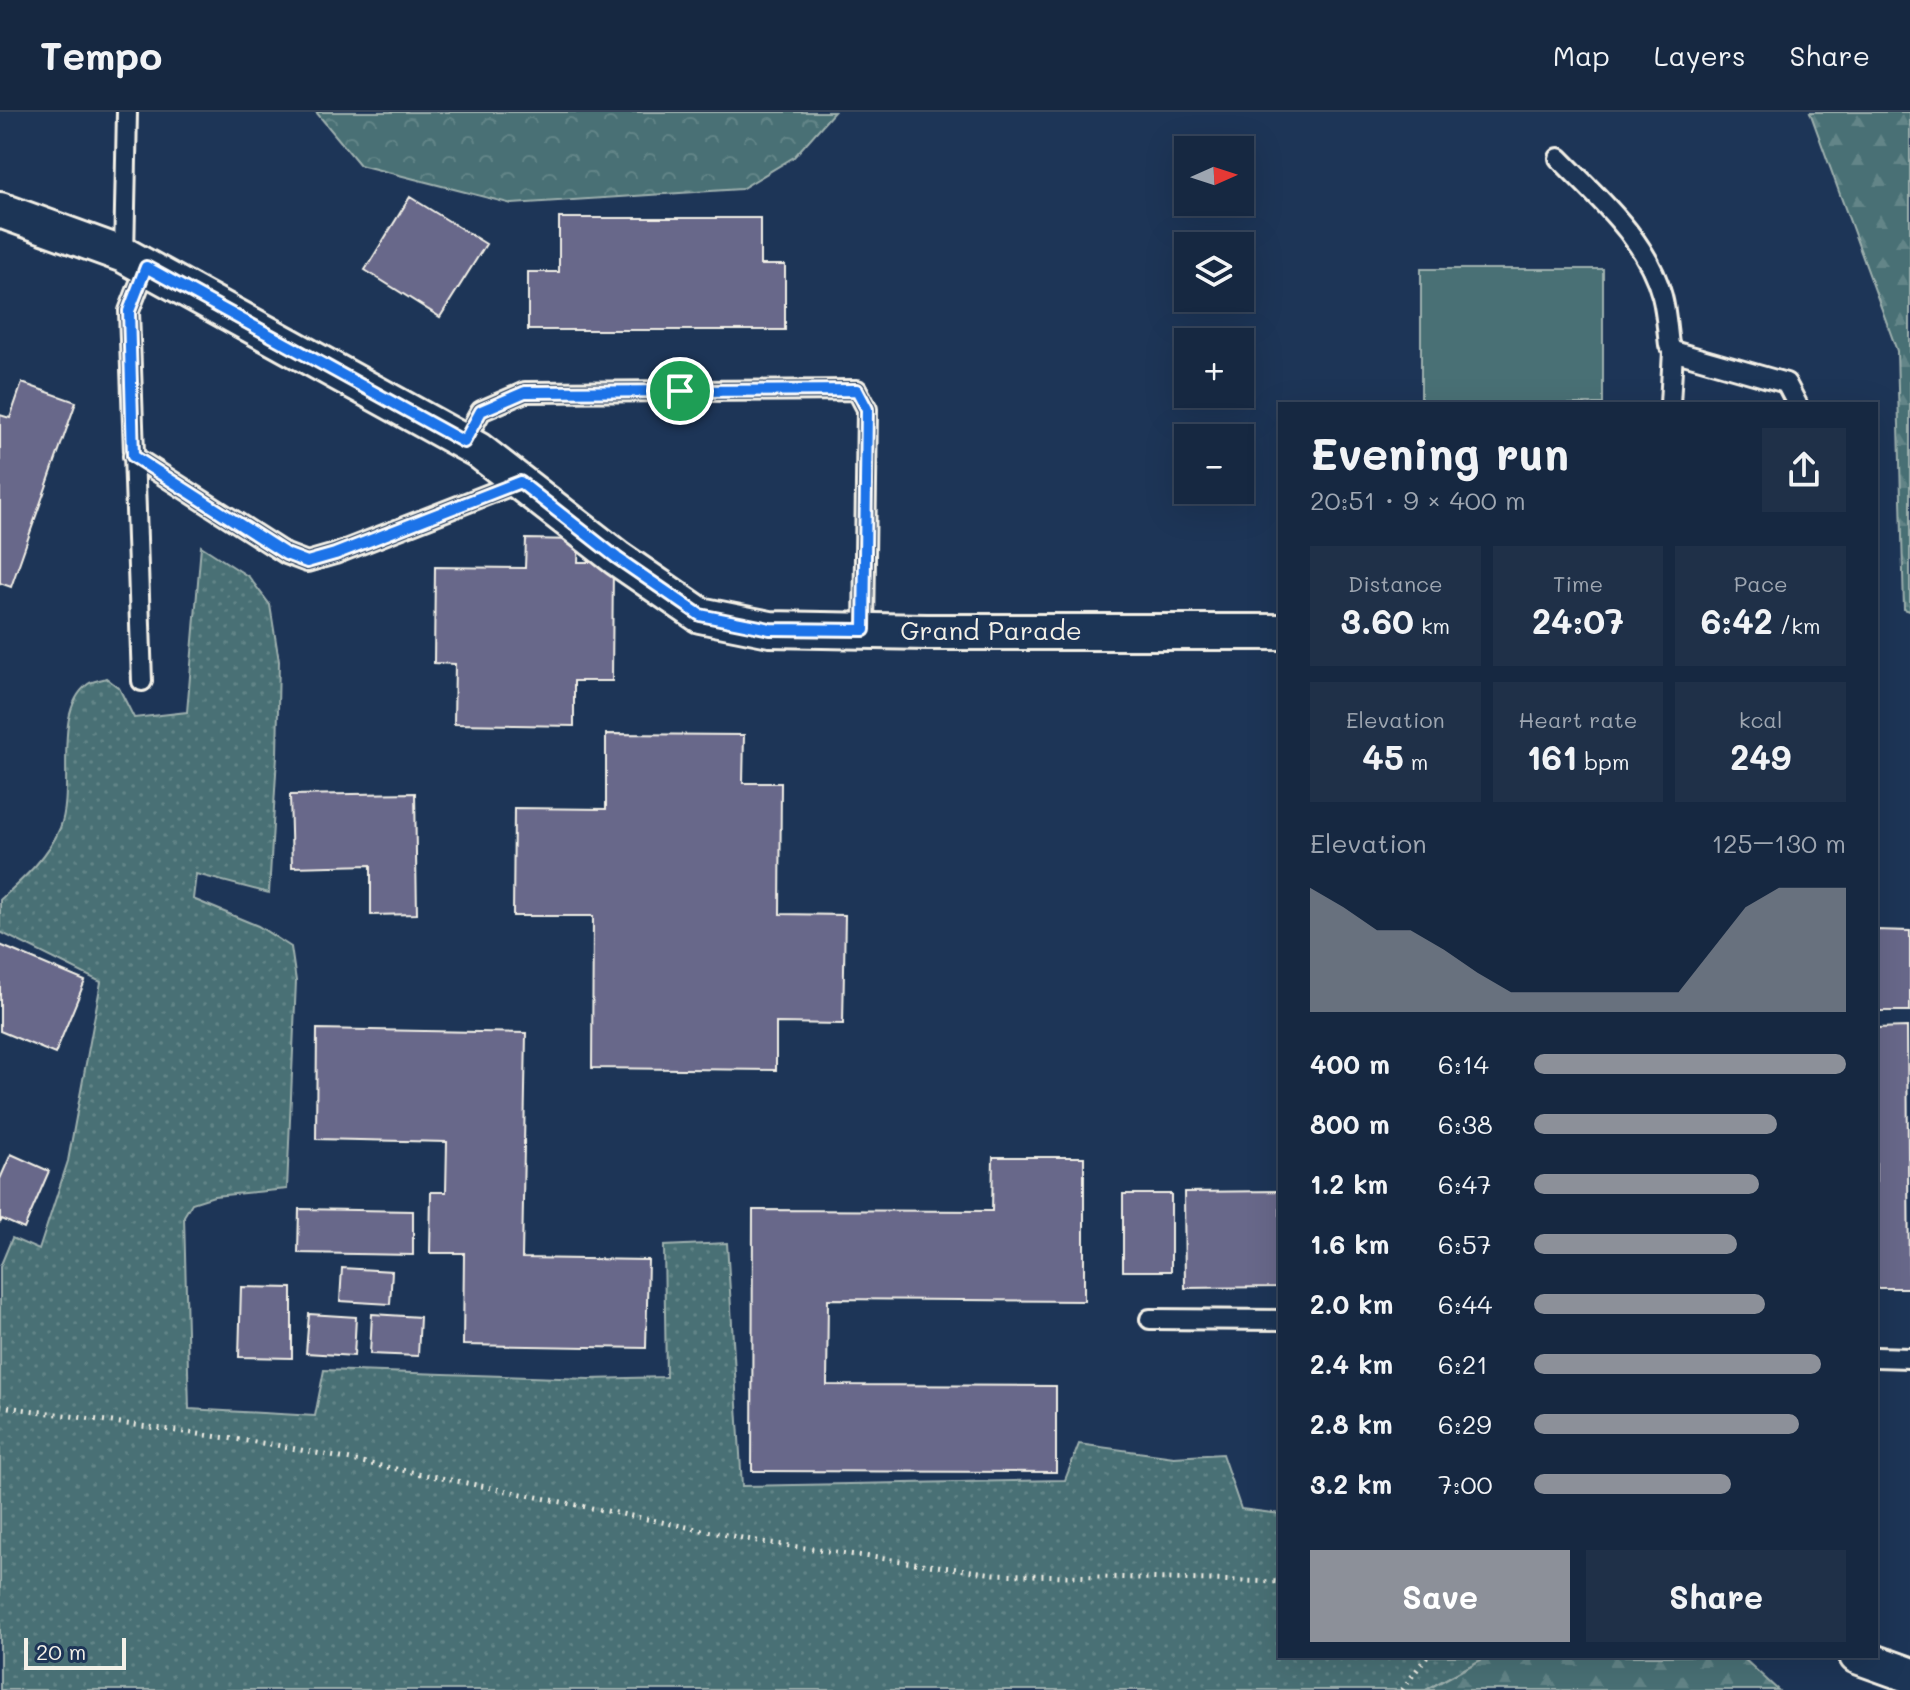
<!DOCTYPE html>
<html lang="en">
<head>
<meta charset="utf-8">
<style>
	:root { --surface:#162841; --page:#1f3048; --text:#f1f3f6; --muted:#9ea6b1; --line:#35445a; --accent:#8c9099 }
	body { margin:0; font-family:Mali,sans-serif; background:var(--page); color:var(--text); height:100vh; display:flex; flex-direction:column; font-size:30px; white-space:nowrap }
	* { box-sizing:border-box; margin:0 }
	p { font-size:26px; color:var(--muted) }
	.icon { flex:none; width:44px; height:44px; fill:none; stroke:currentColor; stroke-width:2; stroke-linecap:round; stroke-linejoin:round }
	.map { position:relative; flex:1; overflow:hidden }
	.side { position:absolute; left:1278px; top:290px; width:600px; height:1256px; display:flex; flex-direction:column; background:var(--surface); border-radius:0px; box-shadow:0 8px 32px #0002,0 0 0 2px var(--line) }
	.side>* { flex:none }
	.needle { width:52px; rotate:87deg }
	.buttons { position:absolute; left:1174px; top:24px; display:grid; gap:16px }
	.buttons a { display:grid; place-items:center; width:80px; height:80px; border-radius:0px; background:var(--surface); box-shadow:0 8px 32px #0002,0 0 0 2px var(--line); font-size:40px }
	.scale { position:absolute; left:24px; bottom:20px; width:102px; box-sizing:border-box; padding-left:8px; border:4px solid #f4f1e8; border-top:0; font-size:22px; line-height:28px; white-space:nowrap; color:#f4f1e8; -webkit-text-stroke:6px #1d3557; paint-order:stroke }
	.pin { position:absolute; display:grid; place-items:center; width:68px; height:68px; color:#fff; margin:-34px; border:4px solid #fff; border-radius:50%; box-shadow:0 2px 8px #0007 }
	.round { display:grid; place-items:center; flex:none; width:84px; height:84px; border-radius:0px; background:var(--page) }
	.summary { display:flex; align-items:center; justify-content:space-between; height:136px; padding:0 32px }
	h1 { font-size:44px; font-weight:800; line-height:60px }
	.figures { display:grid; grid-template-columns:repeat(3,1fr); gap:12px; height:136px; padding:8px 32px }
	.figures div { display:grid; align-content:center; border-radius:0px; background:var(--page); text-align:center }
	.figures b { font-size:34px; font-weight:800 }
	.figures small { font-size:22px; font-weight:400 }
	.figures p { font-size:22px }
	.chart { height:224px; padding:16px 32px }
	.chart p { display:flex; justify-content:space-between }
	.chart svg { width:100%; height:144px; margin-top:8px; fill:var(--accent); opacity:.7 }
	.action { display:flex; gap:16px; margin-top:auto; padding:16px 32px }
	.action a { flex:1; height:92px; border-radius:0px; background:var(--accent); color:#fff; font-size:32px; font-weight:800; line-height:92px; text-align:center }
	.action a+a { background:var(--page); color:var(--text) }
	ul { padding:0 32px; list-style:none; font-size:26px }
	li { display:grid; grid-template-columns:128px 96px 1fr; align-items:center; height:60px }
	li i { height:20px; border-radius:10px; background:var(--accent) }
	header { display:flex; align-items:center; gap:48px; box-sizing:border-box; height:112px; padding:0 40px; background:var(--surface); border-bottom:2px solid var(--line) }
	header strong { font-size:38px }
	nav { display:flex; gap:44px; margin-inline-start:auto; font-size:28px }
	.map>svg:first-child { display:block }
	.grass { fill:url(#grass-dots); stroke:#9eb0ae; stroke-width:2 }
	.forest { fill:url(#forest-firs); stroke:#9eb0ae; stroke-width:2 }
	.park { fill:url(#park-crowns); stroke:#9eb0ae; stroke-width:2 }
	.pitch { fill:#487074; stroke:#9eb0ae; stroke-width:2 }
	.building { fill:#67678a; stroke:#f4f1e8; stroke-width:2 }
	.lines { fill:none; stroke-linecap:round; stroke-linejoin:round }
	.lane-casing { stroke:#f4f1e8; stroke-width:24 }
	.street-casing { stroke:#f4f1e8; stroke-width:40 }
	.path { stroke:#f4f1e8; stroke-width:5; stroke-dasharray:2 6; stroke-linecap:butt }
	.lane { stroke:#1d3557; stroke-width:18 }
	.street { stroke:#1d3557; stroke-width:34 }
	.route-casing { stroke:#fff; stroke-width:16 }
	.route { stroke:#1a73e8; stroke-width:10 }
	.labels { text-anchor:middle; stroke-width:6; stroke-linejoin:round; paint-order:stroke }
	.street-label { font-size:26px; fill:#f4f1e8; stroke:#1d3557 }
</style>
</head>
<body>
<header>
<strong>Tempo</strong>
<nav><a>Map</a><a>Layers</a><a>Share</a></nav>
</header>
<div class="map">
<svg width="1910" height="1578" viewBox="0 0 1910 1578">
	<defs>
		<pattern id="grass-dots" width="8" height="8" patternUnits="userSpaceOnUse" patternTransform="scale(2)"><rect width="8" height="8" fill="#487074"/><path d="M2 2h.1M6 6h.1" fill="none" stroke="#638588" stroke-width="1.8" stroke-linecap="round"/></pattern>
		<pattern id="forest-firs" width="22" height="20" patternUnits="userSpaceOnUse" patternTransform="scale(2)"><rect width="22" height="20" fill="#487074"/><path d="M5 1l3.5 6h-7zM16 11l3.5 6h-7z" fill="#638588"/></pattern>
		<pattern id="park-crowns" width="20" height="18" patternUnits="userSpaceOnUse" patternTransform="scale(2)"><rect width="20" height="18" fill="#487074"/><path d="M2 6a3 3 0 1 1 6 0M12 15a3 3 0 1 1 6 0" fill="none" stroke="#638588"/></pattern>
	</defs>
	<rect width="100%" height="100%" fill="#1d3557"/>
	<filter id="ink" filterUnits="userSpaceOnUse"><feTurbulence type="fractalNoise" baseFrequency=".0125" numOctaves="2"/><feDisplacementMap in="SourceGraphic" scale="16" xChannelSelector="R" yChannelSelector="G"/><feConvolveMatrix kernelMatrix="1 2 1 2 8 2 1 2 1" color-interpolation-filters="sRGB"/></filter>
	<g filter="url(#ink)">
		<path class="grass" d="M201,434L249,465L270,493L279,549L277,644L269,781L196,762L193,787L258,814L291,835L296,869L287,1077L214,1084L192,1091L184,1104L189,1297L315,1304L324,1258L589,1267L666,1265L664,1134L727,1131L742,1374L1065,1368L1079,1332L1174,1345L1222,1342L1241,1397L1280,1402V1544H1488L1426,1578H0V1155L12,1126L39,1138L68,1049L101,870L0,820V788C23,767 48,745 60,716C76,677 51,600 88,572C93,569 101,568 106,566L119,576L134,606L187,600Z"/>
		<path class="forest" d="M1810,0H1910V499L1904,497L1897,239Z
			M1488,1544H1741L1778,1578H1426Z"/>
		<path class="park" d="M316,0H834L794,45L741,77L512,92L360,53Z"/>
		<path class="pitch" d="M1421,157H1603V292H1421Z"/>
		<path class="building" d="M410,85L486,132L440,205L365,158Z
			M559,106H760V153H785V218H528V160H559Z
			M22,271L76,290L11,475L0,471V303L10,306Z
			M526,427L579,428L578,450H613L612,569H574V614L454,612L455,552L434,551L435,455L525,456Z
			M606,622L744,623L743,671H781L780,802L845,803L843,912L776,911V958L592,956L593,804H513L514,696L606,697Z
			M415,681L417,802L371,803V753L292,755L290,683Z
			M1876,818L1910,819V899H1876Z
			M0,833L85,869L55,942L0,919Z
			M1907,915L1909,1176H1876V916Z
			M317,917L526,921L522,1146L648,1148L646,1236L463,1233L464,1141H430L431,1080H446L447,1030L316,1027Z
			M11,1042L49,1059L24,1117L2,1107L0,1111V1067Z
			M993,1045H1084V1189L828,1187L827,1273L1056,1274V1360L752,1359L753,1098L992,1099Z
			M1280,1079V1175L1185,1176L1184,1080Z
			M1123,1082H1171V1159H1123Z
			M299,1097L413,1099V1143L298,1141Z
			M342,1156L392,1159L390,1192L340,1189Z
			M241,1175L292,1176V1246L239,1245Z
			M309,1202L356,1205L354,1244L306,1241Z
			M372,1202L420,1205L418,1244L370,1242Z"/>
		<g class="lines">
			<g class="lane-casing">
				<path id="lane" d="M1559,46C1598,86 1647,127 1662,184C1666,199 1667,217 1669,233L1673,239L1670,292
					M124,143L127,0
					M1673,239L1786,271L1797,292
					M464,330L481,299L525,280L857,278L867,297L864,518
					M133,344L286,442L307,450L335,442L520,370
					M142,569L129,199L146,155
					M1150,1207L1280,1208
					M1876,1245L1910,1246"/>
			</g>
			<g class="street-casing">
				<path id="street" d="M0,98L124,143L478,338L617,446L700,503L770,517L927,520H1280
					M1857,1544L1910,1563"/>
			</g>
			<path class="path" d="M0,1294L276,1333L762,1430L994,1462L1280,1470
				M1402,1578L1427,1544"/>
			<use href="#lane" class="lane"/>
			<use href="#street" class="street"/>
		</g>
	</g>
	<g class="lines" filter="url(#ink)">
		<g class="route-casing">
			<path id="route" d="M146,155L464,330L481,299L525,280L857,278L867,297L864,518L770,517L700,503L617,446L520,370L335,442L307,450L286,442L133,344L129,199Z"/>
		</g>
		<use href="#route" class="route"/>
	</g>
	<g class="labels">
		<g class="street-label">
			<text x="991" y="528">Grand Parade</text>
		</g>
	</g>
</svg>
<div class="buttons">
<a><svg class="needle" viewBox="-14 -14 28 28"><path d="M0-13l5 13h-10z" fill="#e53935"/><path d="M0 13l5-13h-10z" fill="#9ea6b1"/></svg></a>
<a><svg class="icon" aria-label="layers" viewBox="0 0 24 24"><path d="M12 4l9 5-9 5-9-5zM3 14l9 5 9-5"/></svg></a>
<a>+</a>
<a>−</a>
</div>
<div class="scale">20 m</div>
<div class="pin" style="left:680px;top:279px;background:#1e9e55"><svg class="icon" aria-label="arrive" viewBox="0 0 24 24"><path d="M6 21V4h12l-3 4 3 4H6"/></svg></div>
<section class="side">
<div class="summary"><div><h1>Evening run</h1><p>20:51 · 9 × 400 m</p></div><a class="round"><svg class="icon" aria-label="share" viewBox="0 0 24 24"><path d="M12 15V3M7 8l5-5 5 5M5 13v7h14v-7"/></svg></a></div>
<div class="figures">
<div><p>Distance</p><b>3.60<small> km</small></b></div>
<div><p>Time</p><b>24:07</b></div>
<div><p>Pace</p><b>6:42<small> /km</small></b></div>
</div>
<div class="figures">
<div><p>Elevation</p><b>45<small> m</small></b></div>
<div><p>Heart rate</p><b>161<small> bpm</small></b></div>
<div><p>kcal</p><b>249</b></div>
</div>
<div class="chart"><p><span>Elevation</span>125–130 m</p>
<svg viewBox="0 0 160 44" preserveAspectRatio="none"><path d="M0 44V6L10 12L20 19L30 19L40 25L50 32L60 38L70 38L80 38L90 38L100 38L110 38L120 25L130 12L140 6L150 6L160 6V44z"/></svg>
</div>
<ul>
<li><b>400 m</b>6:14<i style="width:100%"></i></li>
<li><b>800 m</b>6:38<i style="width:78%"></i></li>
<li><b>1.2 km</b>6:47<i style="width:72%"></i></li>
<li><b>1.6 km</b>6:57<i style="width:65%"></i></li>
<li><b>2.0 km</b>6:44<i style="width:74%"></i></li>
<li><b>2.4 km</b>6:21<i style="width:92%"></i></li>
<li><b>2.8 km</b>6:29<i style="width:85%"></i></li>
<li><b>3.2 km</b>7:00<i style="width:63%"></i></li>
</ul>
<div class="action"><a>Save</a><a>Share</a></div>
</section>
</div>
</body>
</html>
